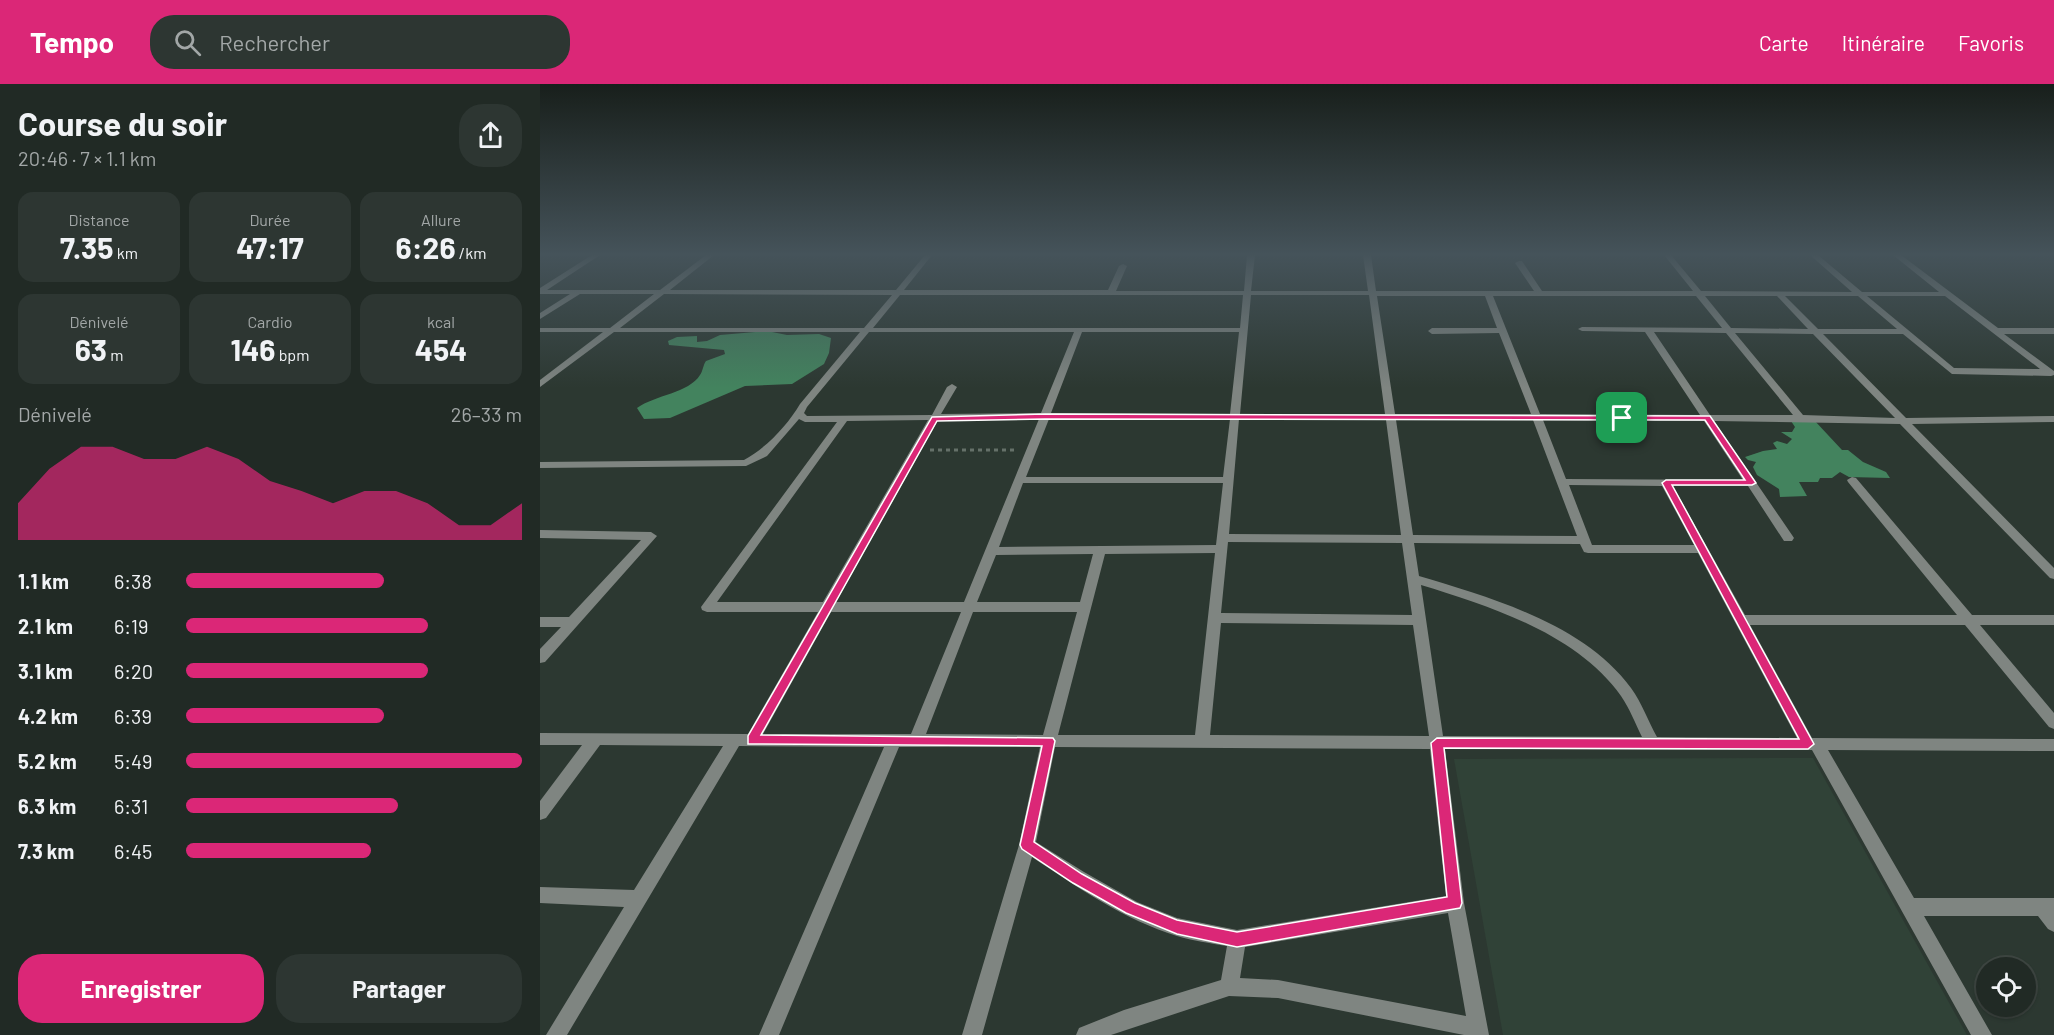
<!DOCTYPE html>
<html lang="fr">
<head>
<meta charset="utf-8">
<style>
	:root { --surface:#212a25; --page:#2d3632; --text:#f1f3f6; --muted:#a2a7a7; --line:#3e4642; --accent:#db2777 }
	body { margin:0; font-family:Barlow,sans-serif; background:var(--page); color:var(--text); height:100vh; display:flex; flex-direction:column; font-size:22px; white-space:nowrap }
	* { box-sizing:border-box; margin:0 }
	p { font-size:20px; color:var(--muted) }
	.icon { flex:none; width:33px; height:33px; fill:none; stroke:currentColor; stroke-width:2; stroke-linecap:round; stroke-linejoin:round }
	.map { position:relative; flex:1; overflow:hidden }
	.panel { display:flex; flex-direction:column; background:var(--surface); width:540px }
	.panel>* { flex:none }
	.fabs { position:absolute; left:1436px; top:873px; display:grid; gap:12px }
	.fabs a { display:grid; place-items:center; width:60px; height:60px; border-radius:50%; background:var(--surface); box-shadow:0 2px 4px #0004,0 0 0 2px var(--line); font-size:30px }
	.pin { position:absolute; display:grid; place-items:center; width:51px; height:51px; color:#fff; margin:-26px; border-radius:12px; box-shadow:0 3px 9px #0006 }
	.round { display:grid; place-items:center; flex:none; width:63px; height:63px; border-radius:24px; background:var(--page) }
	.headline { display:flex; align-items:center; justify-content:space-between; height:102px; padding:0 18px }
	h1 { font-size:33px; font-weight:700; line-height:45px }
	.metrics { display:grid; grid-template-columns:repeat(3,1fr); gap:9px; height:102px; padding:6px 18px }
	.metrics div { display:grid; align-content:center; border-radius:15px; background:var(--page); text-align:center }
	.metrics b { font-size:30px; font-weight:700 }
	.metrics small { font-size:16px; font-weight:400 }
	.metrics p { font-size:16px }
	.chart { height:168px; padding:12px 18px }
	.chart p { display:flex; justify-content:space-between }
	.chart svg { width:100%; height:108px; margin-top:6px; fill:var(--accent); opacity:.7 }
	.primary-button { display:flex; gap:12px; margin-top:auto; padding:12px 18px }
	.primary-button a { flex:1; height:69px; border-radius:24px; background:var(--accent); color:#fff; font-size:24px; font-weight:700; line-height:69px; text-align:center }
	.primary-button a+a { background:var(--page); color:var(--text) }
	ul { padding:0 18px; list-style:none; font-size:20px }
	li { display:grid; grid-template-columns:96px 72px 1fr; align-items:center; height:45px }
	li i { height:15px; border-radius:8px; background:var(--accent) }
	header { display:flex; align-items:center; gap:36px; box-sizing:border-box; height:84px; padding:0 30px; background:var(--accent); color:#fff }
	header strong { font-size:28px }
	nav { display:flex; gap:33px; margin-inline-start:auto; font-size:21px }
	.search { width:420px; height:54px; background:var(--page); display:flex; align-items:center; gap:15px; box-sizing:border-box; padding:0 21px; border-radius:24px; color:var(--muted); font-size:22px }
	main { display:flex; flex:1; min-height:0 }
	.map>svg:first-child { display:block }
	.built { fill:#304237 }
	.water { fill:#43835e }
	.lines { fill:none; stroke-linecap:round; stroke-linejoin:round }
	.path { stroke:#657069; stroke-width:3; stroke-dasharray:4 4; stroke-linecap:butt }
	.street { fill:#7f8581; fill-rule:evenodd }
	.route { fill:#db2777; stroke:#fff; stroke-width:1.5; fill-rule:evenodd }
</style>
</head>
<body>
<header>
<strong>Tempo</strong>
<div class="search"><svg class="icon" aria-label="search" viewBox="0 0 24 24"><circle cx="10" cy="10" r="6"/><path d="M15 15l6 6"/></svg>Rechercher</div>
<nav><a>Carte</a><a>Itinéraire</a><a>Favoris</a></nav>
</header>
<main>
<section class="panel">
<div class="headline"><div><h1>Course du soir</h1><p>20:46 · 7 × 1.1 km</p></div><a class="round"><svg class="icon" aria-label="share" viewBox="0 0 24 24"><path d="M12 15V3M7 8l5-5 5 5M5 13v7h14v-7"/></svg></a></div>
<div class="metrics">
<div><p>Distance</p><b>7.35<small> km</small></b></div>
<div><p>Durée</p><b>47:17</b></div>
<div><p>Allure</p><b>6:26<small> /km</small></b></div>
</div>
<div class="metrics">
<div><p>Dénivelé</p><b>63<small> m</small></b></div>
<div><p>Cardio</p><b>146<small> bpm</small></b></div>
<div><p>kcal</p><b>454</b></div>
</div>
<div class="chart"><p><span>Dénivelé</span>26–33 m</p>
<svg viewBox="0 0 160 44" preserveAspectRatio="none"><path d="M0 44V29L10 15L20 6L30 6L40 11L50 11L60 6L70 11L80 20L90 24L100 29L110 24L120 24L130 29L140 38L150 38L160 29V44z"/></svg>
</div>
<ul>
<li><b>1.1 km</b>6:38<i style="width:59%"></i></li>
<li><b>2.1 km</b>6:19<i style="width:72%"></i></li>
<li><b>3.1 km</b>6:20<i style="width:72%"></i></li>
<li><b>4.2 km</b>6:39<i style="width:59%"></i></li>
<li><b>5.2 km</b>5:49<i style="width:100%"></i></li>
<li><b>6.3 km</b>6:31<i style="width:63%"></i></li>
<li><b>7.3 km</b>6:45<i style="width:55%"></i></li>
</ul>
<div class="primary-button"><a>Enregistrer</a><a>Partager</a></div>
</section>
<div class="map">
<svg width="1514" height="951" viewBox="0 0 1514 951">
	<rect width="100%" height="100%" fill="#2c3831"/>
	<path class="built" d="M1273,674L1427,951H963L914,675Z"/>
	<path class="water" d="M227,247L247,251L279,250L291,254L289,269L284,280L252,300L205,302L130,334L104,335L97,324C115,311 149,309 160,291C163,287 163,281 166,277L185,270L184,266L129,261L128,257L137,253L157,252V258L167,257L180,251Z
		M1274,336L1302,366H1308L1323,378L1346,388L1350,394L1309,393L1300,388L1292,394H1280L1278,398H1259L1267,412L1240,413L1239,405L1217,391L1213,383L1216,378L1208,376L1205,373L1223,367L1237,365L1233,359L1237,357L1247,360L1252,355L1241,348H1252L1255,343L1251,337Z"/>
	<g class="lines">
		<path class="path" d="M390,366H478"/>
		<path class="street" d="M52,171H60L7,206H120L166,171H174L130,206H356L385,171H392L364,206H568L579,182L583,180L587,182L576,207H704L707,171H715L711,207H828L823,171H831L836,207H994L975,179L979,177H982L1002,207H1153L1124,171H1131L1161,207L1312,208L1270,171H1278L1322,208H1399L1353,171H1361L1458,244H1514V250H1464L1514,287V291L1511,292L1412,290L1363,250H1283L1366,334L1514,332V338L1372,340L1514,484V495L1510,494L1360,340L1174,337L1252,451L1254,454L1252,457H1244L1208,402H1133L1205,531H1417L1308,398L1307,396L1312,393L1316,394L1432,531H1514V541H1440L1514,629V645L1509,643L1425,541H1210L1272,654L1514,655V667L1288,666L1374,814H1514V848L1508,845L1498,832H1384L1452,951H1431L1272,666L905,665L924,819L949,951H924L738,914L689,912L571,951H536L539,944L584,926L681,896L687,862C670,859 653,857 637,852C585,836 537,803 492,773L442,951H422L479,761L500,663H359L239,951H219L344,663L199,662L27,951H6L84,823L0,819V803L94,806L183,662L60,661L6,734L0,736V717L42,661H0V649L208,650L278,528H167L162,526L161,523L297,338H265L259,335L227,372L206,382L0,384V378L204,376C226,364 247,342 260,320L320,248H74L0,303V296L63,248H0V244H70L114,210H40L0,235V229L30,210H0V204ZM124,210L352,211L324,244H80ZM360,211H703L700,244H333ZM711,211H829L845,330H700ZM837,212H945L957,244H892L888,247L892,250L959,249L991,330H855ZM953,212H1156L1182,244L1042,243L1038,245L1042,247L1105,248L1160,331L1000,330ZM1165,212H1237L1268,245L1191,244ZM1245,212H1318L1357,245H1278ZM1327,212H1405L1500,285L1414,284ZM329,248H534L501,329L401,330L417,303L412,300L407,303L392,331L267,332L264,329L267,323ZM542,248H699L690,330L511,329ZM1114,248L1186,249L1253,331H1170ZM1195,249L1273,250L1355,334L1263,331ZM499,335L424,518H296L398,336ZM509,335H690L683,393H486ZM699,335L846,336L861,451L689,450ZM388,336L283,518H177L307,337ZM856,336H993L1037,452L873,451ZM1003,336L1164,337L1203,396L1026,395ZM483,399H683L676,461L459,463ZM1029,401L1122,402L1154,461H1052ZM688,458L862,459L872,531L681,529ZM874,459L1040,460L1044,468L1048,469H1158L1257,654L1117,653C1108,637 1102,619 1091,604C1044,540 952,514 879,492ZM675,469L655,651H518L565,470ZM553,470L540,518H437L456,471ZM881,501C950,522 1037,550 1081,612C1090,625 1095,639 1102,653L903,652ZM291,528H421L371,650H223ZM433,528H537L503,651L386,650ZM681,539L873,541L889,652L670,651ZM515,663L890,665L906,812L697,846L637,834L597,818L544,788L496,758ZM908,829L926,932L738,896L700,894L705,863Z
			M0,446L111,448L117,452L5,578L0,579V565L21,543H0V533H29L101,456L0,454Z"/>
	</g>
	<linearGradient id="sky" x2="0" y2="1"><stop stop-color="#181f1b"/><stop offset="0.56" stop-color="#45535a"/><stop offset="1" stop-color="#45535a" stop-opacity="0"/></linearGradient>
	<rect width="1514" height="304" fill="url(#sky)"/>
	<path class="route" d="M505,330L1170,332L1216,399L1212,401H1132L1274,660L1268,665L904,664L922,819L920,824L697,863L637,850L586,829L533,799L482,765L480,761L502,662L208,660V652L392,333ZM505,335L1165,336L1205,396H1126L1122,399L1259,655L897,654L891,659L907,813L697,848L637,836L595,819L542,790L494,758L515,657L513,654L221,651L397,337Z"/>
</svg>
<div class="fabs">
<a><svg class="icon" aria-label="locate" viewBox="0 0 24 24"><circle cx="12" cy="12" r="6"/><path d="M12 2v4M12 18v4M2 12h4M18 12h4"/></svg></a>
</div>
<div class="pin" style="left:1082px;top:334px;background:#1e9e55"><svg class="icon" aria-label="arrive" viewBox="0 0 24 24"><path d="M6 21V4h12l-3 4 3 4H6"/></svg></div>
</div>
</main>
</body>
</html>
